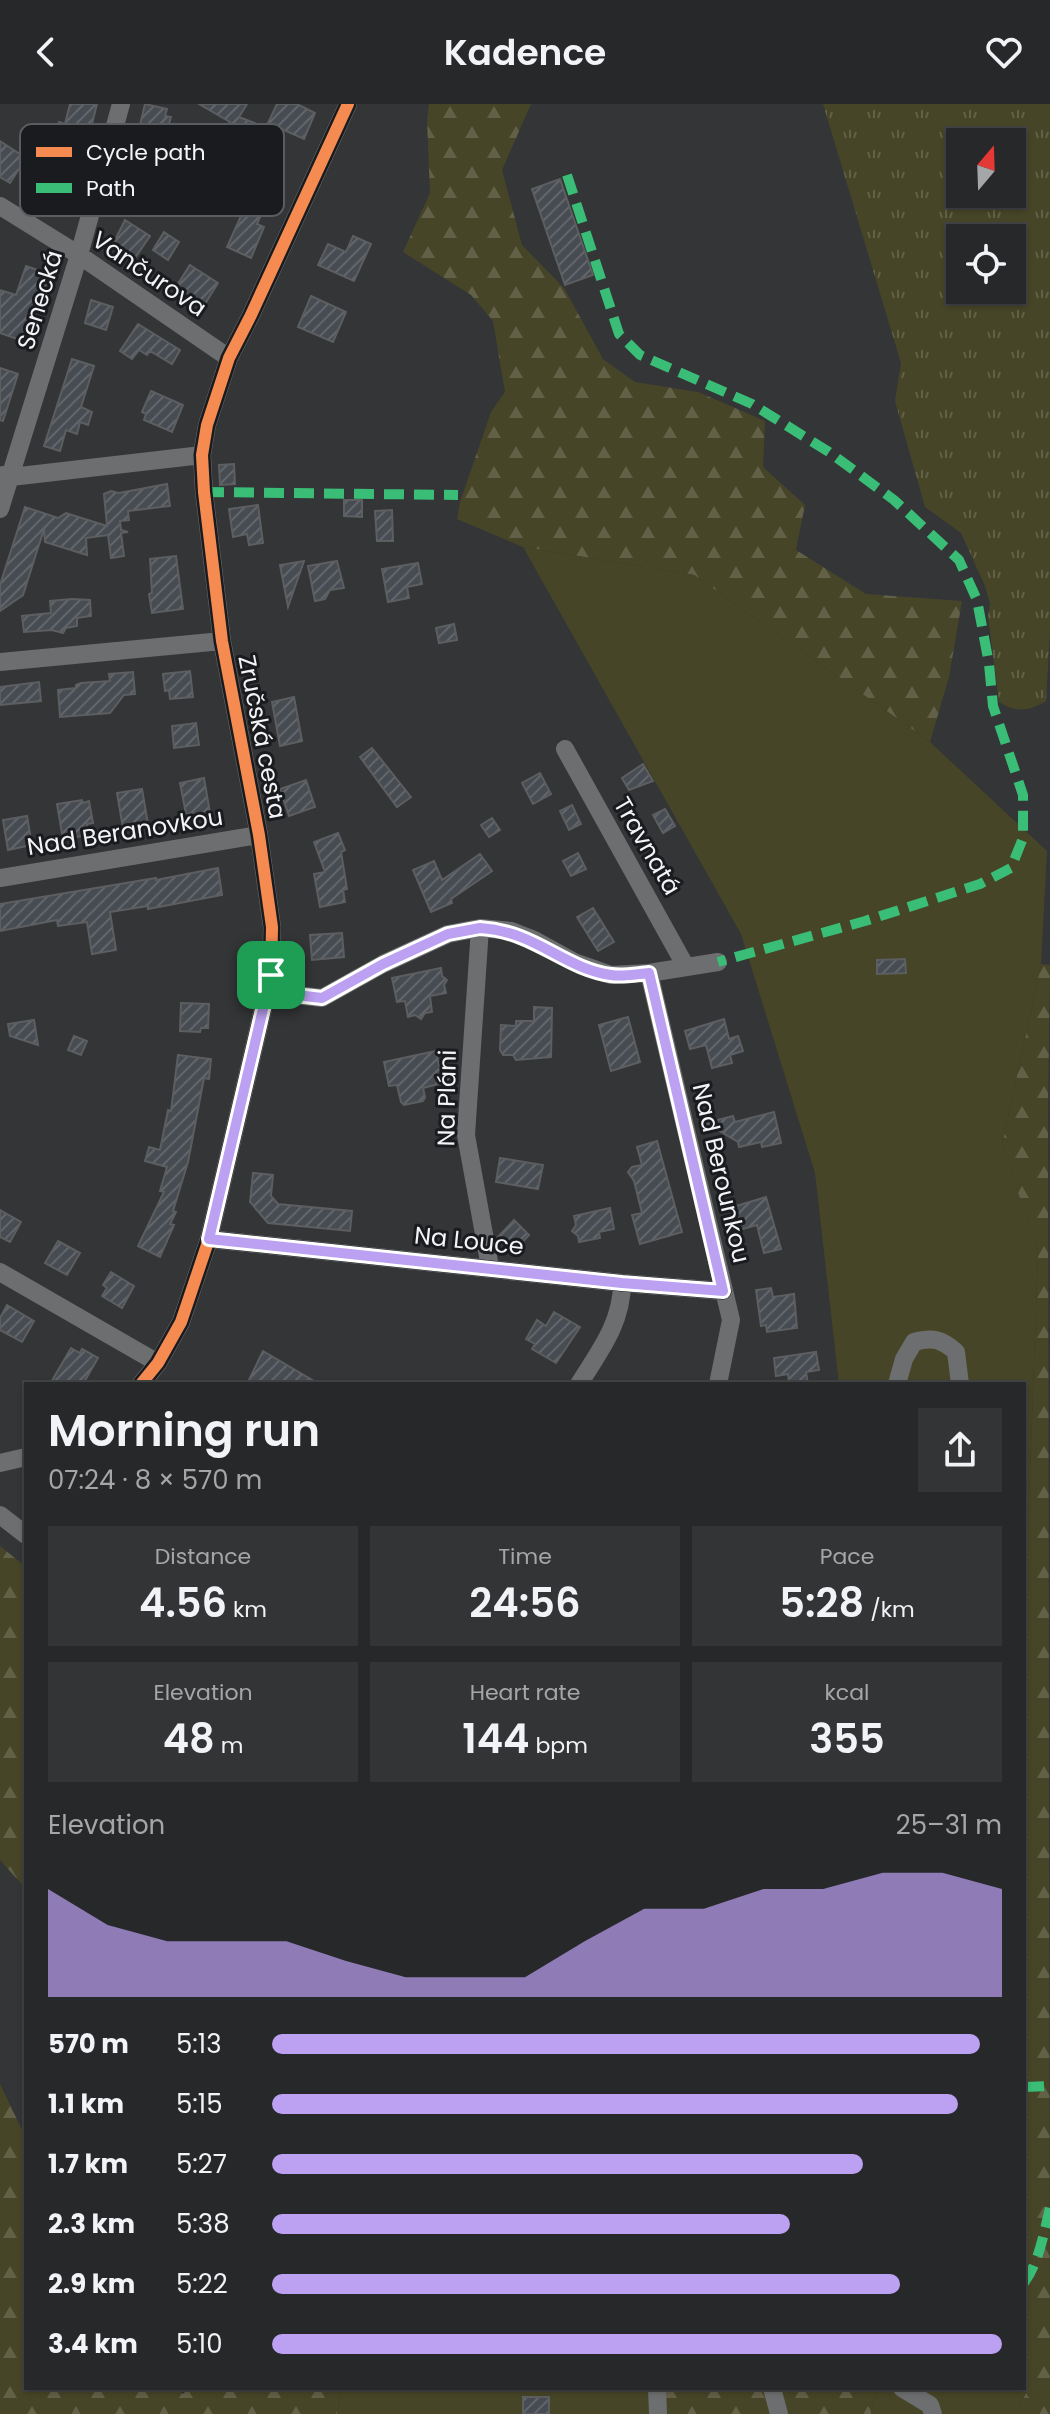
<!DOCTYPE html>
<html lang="en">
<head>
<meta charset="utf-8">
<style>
	:root { --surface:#262829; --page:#323435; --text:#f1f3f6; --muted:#a4a6a8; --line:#424446; --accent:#bca0f2 }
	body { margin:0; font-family:Poppins,sans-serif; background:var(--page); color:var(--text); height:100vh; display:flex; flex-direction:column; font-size:30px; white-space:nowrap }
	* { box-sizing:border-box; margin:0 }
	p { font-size:26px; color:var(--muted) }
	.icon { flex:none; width:44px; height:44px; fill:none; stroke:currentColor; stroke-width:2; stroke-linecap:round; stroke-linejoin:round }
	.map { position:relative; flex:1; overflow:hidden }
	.details { position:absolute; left:24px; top:1278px; width:1002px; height:1008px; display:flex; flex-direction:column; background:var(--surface); border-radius:0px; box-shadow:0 2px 6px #0004,0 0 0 2px var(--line) }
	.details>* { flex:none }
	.needle { width:52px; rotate:19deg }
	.fabs { position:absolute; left:946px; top:24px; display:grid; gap:16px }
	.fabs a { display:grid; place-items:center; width:80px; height:80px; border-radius:0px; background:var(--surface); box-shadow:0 2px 6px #0004,0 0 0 2px var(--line); font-size:40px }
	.pin { position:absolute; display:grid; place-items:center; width:68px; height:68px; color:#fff; margin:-34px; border-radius:16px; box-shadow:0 4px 12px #0006 }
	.round { display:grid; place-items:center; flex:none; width:84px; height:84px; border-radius:0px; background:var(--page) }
	.headline { display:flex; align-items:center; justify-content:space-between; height:136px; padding:0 24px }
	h1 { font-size:44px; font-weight:600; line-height:60px }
	.stats { display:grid; grid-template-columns:repeat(3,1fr); gap:12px; height:136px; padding:8px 24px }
	.stats div { display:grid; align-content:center; border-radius:0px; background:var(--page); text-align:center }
	.stats b { font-size:40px; font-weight:600 }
	.stats small { font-size:22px; font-weight:400 }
	.stats p { font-size:22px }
	.chart { height:224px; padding:16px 24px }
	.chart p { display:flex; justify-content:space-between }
	.chart svg { width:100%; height:144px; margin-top:8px; fill:var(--accent); opacity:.7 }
	ul { padding:0 24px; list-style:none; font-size:26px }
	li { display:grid; grid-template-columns:128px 96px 1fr; align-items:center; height:60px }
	li i { height:20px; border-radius:10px; background:var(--accent) }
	header { display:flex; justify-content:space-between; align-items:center; height:104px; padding:0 24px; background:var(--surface); font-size:36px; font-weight:600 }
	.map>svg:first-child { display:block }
	.grass { fill:url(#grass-tufts); fill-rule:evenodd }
	.forest { fill:url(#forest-firs) }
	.garden { fill:#474527 }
	.building { fill:url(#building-hatch); stroke:#5c5e60; stroke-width:2 }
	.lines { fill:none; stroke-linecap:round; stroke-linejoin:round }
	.minor { stroke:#6d6e6f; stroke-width:18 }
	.quiet { stroke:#3abd76; stroke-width:10; stroke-dasharray:20 10; stroke-linecap:butt }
	.cycleway-casing { stroke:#1a1b1e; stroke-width:17 }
	.cycleway { stroke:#f68b52; stroke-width:12 }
	.route-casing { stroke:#fff; stroke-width:16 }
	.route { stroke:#bca0f2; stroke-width:10 }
	.labels { text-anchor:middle; stroke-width:6; stroke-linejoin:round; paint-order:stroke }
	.street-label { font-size:24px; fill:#f2f4f8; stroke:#1a1b1e }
	.key { fill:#1a1b1e; stroke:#5b5c5f; stroke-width:2 }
	.key-label { font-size:22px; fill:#f2f4f8 }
</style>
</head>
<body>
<header><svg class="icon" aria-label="back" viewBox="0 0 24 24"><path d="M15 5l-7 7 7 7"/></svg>Kadence<svg class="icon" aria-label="heart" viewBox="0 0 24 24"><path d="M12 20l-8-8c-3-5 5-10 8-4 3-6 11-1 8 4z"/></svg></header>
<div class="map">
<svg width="1050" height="2310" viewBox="0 0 1050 2310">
	<defs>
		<pattern id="grass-tufts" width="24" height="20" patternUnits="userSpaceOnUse" patternTransform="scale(2)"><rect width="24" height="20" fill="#474527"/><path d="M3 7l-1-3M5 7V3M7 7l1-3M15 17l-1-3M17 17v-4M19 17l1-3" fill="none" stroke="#626047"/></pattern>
		<pattern id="forest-firs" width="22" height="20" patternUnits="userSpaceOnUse" patternTransform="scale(2)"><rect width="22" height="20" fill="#474527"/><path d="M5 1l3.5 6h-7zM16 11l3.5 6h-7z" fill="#626047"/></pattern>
		<pattern id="building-hatch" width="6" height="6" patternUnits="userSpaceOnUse" patternTransform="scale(2)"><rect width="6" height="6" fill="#474c52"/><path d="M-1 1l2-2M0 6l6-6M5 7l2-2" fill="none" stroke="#62666c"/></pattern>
	</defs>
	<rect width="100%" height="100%" fill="#333537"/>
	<path class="grass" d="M823,0H1050V527L1046,597C1030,607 1015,609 999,598L988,512L990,500L985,482L961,429L925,403L895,297L901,259ZM960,38H1012V90H960ZM960,134H1012V186H960Z"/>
	<path class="forest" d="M429,0H531L502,66L522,141L564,184L603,255L635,278L698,288L765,317L763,363L805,401L796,446L866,490L962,497L949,573L930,638L694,471L523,443L457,415L460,398L491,308L505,288L493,217L471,191L403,148L430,89L427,17Z
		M1041,860L1050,861L1048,1008L1050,2310H1017L1031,2276L1024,2275V1534L1038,1149L1002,1041Z
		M0,1442L26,1463V1785L0,1756Z
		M0,1980L26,2034V2284H177L183,2290L189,2284H342L337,2310H0Z
		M650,2284H877L871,2310H650Z"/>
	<path class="garden" d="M523,443L694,471L930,638L1047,747L1041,860L1002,1041L1038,1149L1024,1534V1280H839L815,1069L741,830Z
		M1024,2275L1031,2276L1017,2310H871L877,2284H1024Z
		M342,2284H650V2310H337Z"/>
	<path class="building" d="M70,0H97L90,28L94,29L86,53L83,52L75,83L68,81L65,87L48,83L58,45L51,42L59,18L65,20Z
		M145,0L167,5L165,12L171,13L166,30L162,29L159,40L155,39L146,73L165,78L157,106L122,96Z
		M199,0H247L239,13L267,24L256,51L235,42L239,33L226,24L230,18Z
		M277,0H297L315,9L304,35L268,19Z
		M0,37L26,54L10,79L0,73Z
		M258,55L281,66L257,120L264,123L251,154L227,143L251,90L244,87Z
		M560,75L593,171L565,181L532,85Z
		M125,116L150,132L135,154L112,142Z
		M164,128L179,138L168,156L153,146Z
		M353,132L371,140L354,177L318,161L328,140L346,148Z
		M190,161L218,179L205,200L176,183Z
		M26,162L49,170L42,193L38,192L23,237L0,229V186L16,191Z
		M311,192L346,208L333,238L298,223Z
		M91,196L113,203L106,226L85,219Z
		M138,220L180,246L172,260L150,247L147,251L139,246L132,255L120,247Z
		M72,255L94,262L81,303L92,308L88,321L80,318L77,330L66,326L60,347L44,342Z
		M0,264L18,270L3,317L0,316Z
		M151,287L183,301L172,328L144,316L146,310L142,308Z
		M234,360L235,380L220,381L219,361Z
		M167,380L170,402L128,407L129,416L120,417L121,426L128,428L121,429L124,452L111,454L108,431L86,434L87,451L45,438L44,425L23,491L0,507V481L25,403L58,414L66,409L107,422L104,390L111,387L119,389Z
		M344,396H362V413L344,412Z
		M258,401L263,439L249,441L247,430L233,433L229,405Z
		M392,406L393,437H377L375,407Z
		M176,452L183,505L152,509L149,490L152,489L150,455Z
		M304,457L288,503L280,461Z
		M337,457L344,484L330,486L325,495L315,497L308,462Z
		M418,459L422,480L407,483L409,494L388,498L382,465Z
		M72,495L90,496L91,512L77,514V522L66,524L63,529L52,526L24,528L22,512L51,509L50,497Z
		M454,520L457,536L439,539L436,524Z
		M190,567L193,593L170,595L169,586L165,587L163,570Z
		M133,568L135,590L124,591L110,609L60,613L58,586L76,584V581L81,579L110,577L109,570Z
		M39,578L41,597L0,601V583Z
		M294,593L302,637L280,642L272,598Z
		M196,619L199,641L174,644L172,622Z
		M372,644L411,693L397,703L360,653Z
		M643,660L653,677L629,686L622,674Z
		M540,669L551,690L533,700L522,679Z
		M204,674L210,709L186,710L180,679Z
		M306,676L315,703L289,712L280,685Z
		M142,685L148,720L123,724L117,689Z
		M82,696L83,699L89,697L93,719L87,720L89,731L63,735L57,700Z
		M572,701L581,720L569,726L560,707Z
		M665,705L675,722L663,729L653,711Z
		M27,712L32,741L8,746L3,716Z
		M492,714L500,726L489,733L481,721Z
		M338,729L345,746L341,748L347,785L343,786L345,798L320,803L314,770L325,768L314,738Z
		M578,749L586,765L571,772L563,757Z
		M480,750L492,767L451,795L452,799L431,808L413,766L434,757L442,776Z
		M218,764L222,791L148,805V802L110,808L116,846L92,850L87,818L58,822L57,816L0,827V800L156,774V776Z
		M593,804L614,838L598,847L577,813Z
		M342,829L344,853L312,856L310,831Z
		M905,855L906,869L877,870V856Z
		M441,864L442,872L447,876L444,881L446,889L430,892L432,908L425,909L421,915L415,911L408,913L405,897L397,898L392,874Z
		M181,899L209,900L208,924H201L200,928L180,927Z
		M534,903L552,904L551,953L516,956L513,951H503L500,946L501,921L516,922V917H534Z
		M628,913L640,958L611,967L599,921Z
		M724,915L729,935L738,932L743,947L730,951L732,959L712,964L706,941L690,945L685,927Z
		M34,916L38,941L10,932L8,920Z
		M74,932L87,937L81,951L68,946Z
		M436,947L439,962L448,968L449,974L446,978L423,984L425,993L423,997L404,1001L401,998L397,981L389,982L384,958Z
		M178,951L211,955L209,975L204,974L188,1058L173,1107L176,1108L170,1120L174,1121L160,1153L138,1142L164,1088L160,1087L167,1063L145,1057L149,1043L160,1046L168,1006L171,1007Z
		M774,1008L781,1039L762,1043L761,1038L739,1043L738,1038L706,1019L733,1012L735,1018Z
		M657,1037L682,1128L640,1140L632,1111L642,1109L634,1077L628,1068L632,1063L642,1061L637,1043Z
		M500,1054L543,1061L538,1085L496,1078Z
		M253,1069L273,1071L271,1092L278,1100L352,1107L350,1127L268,1119L250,1098Z
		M766,1093L781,1145L764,1149L757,1121L739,1126L733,1103Z
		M610,1104L614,1125L599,1128L600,1134L579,1138L578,1132L572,1127L576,1121L574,1112Z
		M0,1106L21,1118L10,1138L0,1133Z
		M514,1116L529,1131L512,1149L497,1134Z
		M58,1137L80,1149L67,1171L45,1159Z
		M111,1168L134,1182L122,1204L102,1192L107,1184L103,1181Z
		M771,1184L773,1193L794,1190L797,1224L767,1228L766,1221L761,1222L756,1186Z
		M7,1201L34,1217L22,1238L0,1226V1214Z
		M554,1208L580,1223L556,1259L532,1245L535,1240L526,1235L537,1216L546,1222Z
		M71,1244L80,1249L82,1245L98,1254L83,1280H50Z
		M263,1247L319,1280H247Z
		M816,1248L819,1266L806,1268L808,1280H789L788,1270L776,1272L774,1254Z
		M523,2293H549V2310H523Z"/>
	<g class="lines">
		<path class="minor" d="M0,102L79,151L229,254
			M3,371L11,373L202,351
			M0,405L79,151L121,0
			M0,558L222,537
			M565,645L686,863
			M0,774L259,731
			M480,824L466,1031L490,1163
			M649,869L731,1216L718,1280
			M271,871L296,891L322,894L383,860L448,830L480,824L511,827L534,836L574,858L611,871L649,869L718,858
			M209,1135L622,1179L723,1187
			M0,1168L158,1259
			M141,1280L158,1259L181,1218L209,1135L271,871L272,823L259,731L222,537L204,388L202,351L207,321L229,254L251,211L348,0
			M579,1280C599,1248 622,1219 622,1179
			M897,1280L904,1255L914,1238C932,1233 942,1235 956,1248L960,1280
			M0,1359L26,1353
			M0,1411L26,1431
			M657,2284L658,2310
			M772,2284L779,2310
			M902,2284L930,2301L933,2310"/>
		<path class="quiet" d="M567,71L619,230L640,251L752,300L829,348L894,396L959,456L977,496L989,560L993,602L1023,691V734L1011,764L980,780L865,817L718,858
			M204,388L458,391
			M1024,1983L1050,1982
			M1024,2179C1039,2159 1044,2128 1050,2104"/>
		<g class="cycleway-casing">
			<path id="cycleway" d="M209,1135L622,1179L723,1187
				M141,1280L158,1259L181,1218L209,1135L271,871L272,823L259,731L222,537L204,388L202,351L207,321L229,254L251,211L348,0"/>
		</g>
		<use href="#cycleway" class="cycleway"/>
	</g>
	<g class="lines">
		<g class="route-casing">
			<path id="route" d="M480,824C535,827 563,864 611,871C623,873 637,870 649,869L723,1187L622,1179L209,1135L271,871L296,891L322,894L383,860L448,830Z"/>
		</g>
		<use href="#route" class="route"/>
	</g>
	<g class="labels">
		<g class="street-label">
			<text transform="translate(149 170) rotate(34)" y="8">Vančurova</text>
			<text transform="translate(40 196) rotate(-73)" y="8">Senecká</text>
			<text transform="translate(262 633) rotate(79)" y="8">Zručská cesta</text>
			<text transform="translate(125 728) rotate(-9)" y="8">Nad Beranovkou</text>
			<text transform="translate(647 742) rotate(60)" y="8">Travnatá</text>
			<text transform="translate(447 994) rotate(-89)" y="8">Na Pláni</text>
			<text transform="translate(721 1069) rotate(77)" y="8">Nad Berounkou</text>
			<text transform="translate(469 1137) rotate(6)" y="8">Na Louce</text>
		</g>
	</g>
	<rect x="20" y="20" width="264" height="92" rx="12" class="key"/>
	<rect x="36" y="43" width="36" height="10" fill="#f68b52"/>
	<rect x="36" y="79" width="36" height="10" fill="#3abd76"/>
	<g class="key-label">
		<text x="86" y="56">Cycle path</text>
		<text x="86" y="92">Path</text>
	</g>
</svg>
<div class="fabs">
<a><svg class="needle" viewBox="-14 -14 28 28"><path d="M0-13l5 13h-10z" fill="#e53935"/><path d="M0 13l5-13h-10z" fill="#a4a6a8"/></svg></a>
<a><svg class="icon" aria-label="locate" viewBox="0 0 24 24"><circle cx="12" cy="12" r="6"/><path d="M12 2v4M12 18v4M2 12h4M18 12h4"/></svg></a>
</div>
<div class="pin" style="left:271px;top:871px;background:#1e9e55"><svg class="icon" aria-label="arrive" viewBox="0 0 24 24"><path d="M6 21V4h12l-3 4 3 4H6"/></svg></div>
<section class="details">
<div class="headline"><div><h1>Morning run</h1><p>07:24 · 8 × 570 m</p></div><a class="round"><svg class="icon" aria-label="share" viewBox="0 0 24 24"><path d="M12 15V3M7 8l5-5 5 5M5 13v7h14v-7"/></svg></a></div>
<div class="stats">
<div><p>Distance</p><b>4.56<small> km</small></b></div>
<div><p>Time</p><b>24:56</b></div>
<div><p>Pace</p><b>5:28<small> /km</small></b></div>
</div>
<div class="stats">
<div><p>Elevation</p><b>48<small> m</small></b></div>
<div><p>Heart rate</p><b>144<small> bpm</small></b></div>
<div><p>kcal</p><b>355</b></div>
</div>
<div class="chart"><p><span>Elevation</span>25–31 m</p>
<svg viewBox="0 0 160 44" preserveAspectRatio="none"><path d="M0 44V11L10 22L20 27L30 27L40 27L50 33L60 38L70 38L80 38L90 27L100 17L110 17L120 11L130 11L140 6L150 6L160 11V44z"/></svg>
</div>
<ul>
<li><b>570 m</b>5:13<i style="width:97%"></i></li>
<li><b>1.1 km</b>5:15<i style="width:94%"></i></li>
<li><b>1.7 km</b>5:27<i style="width:81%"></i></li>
<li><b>2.3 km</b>5:38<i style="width:71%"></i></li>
<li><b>2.9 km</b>5:22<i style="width:86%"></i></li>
<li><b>3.4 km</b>5:10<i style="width:100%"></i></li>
</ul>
</section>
</div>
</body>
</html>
